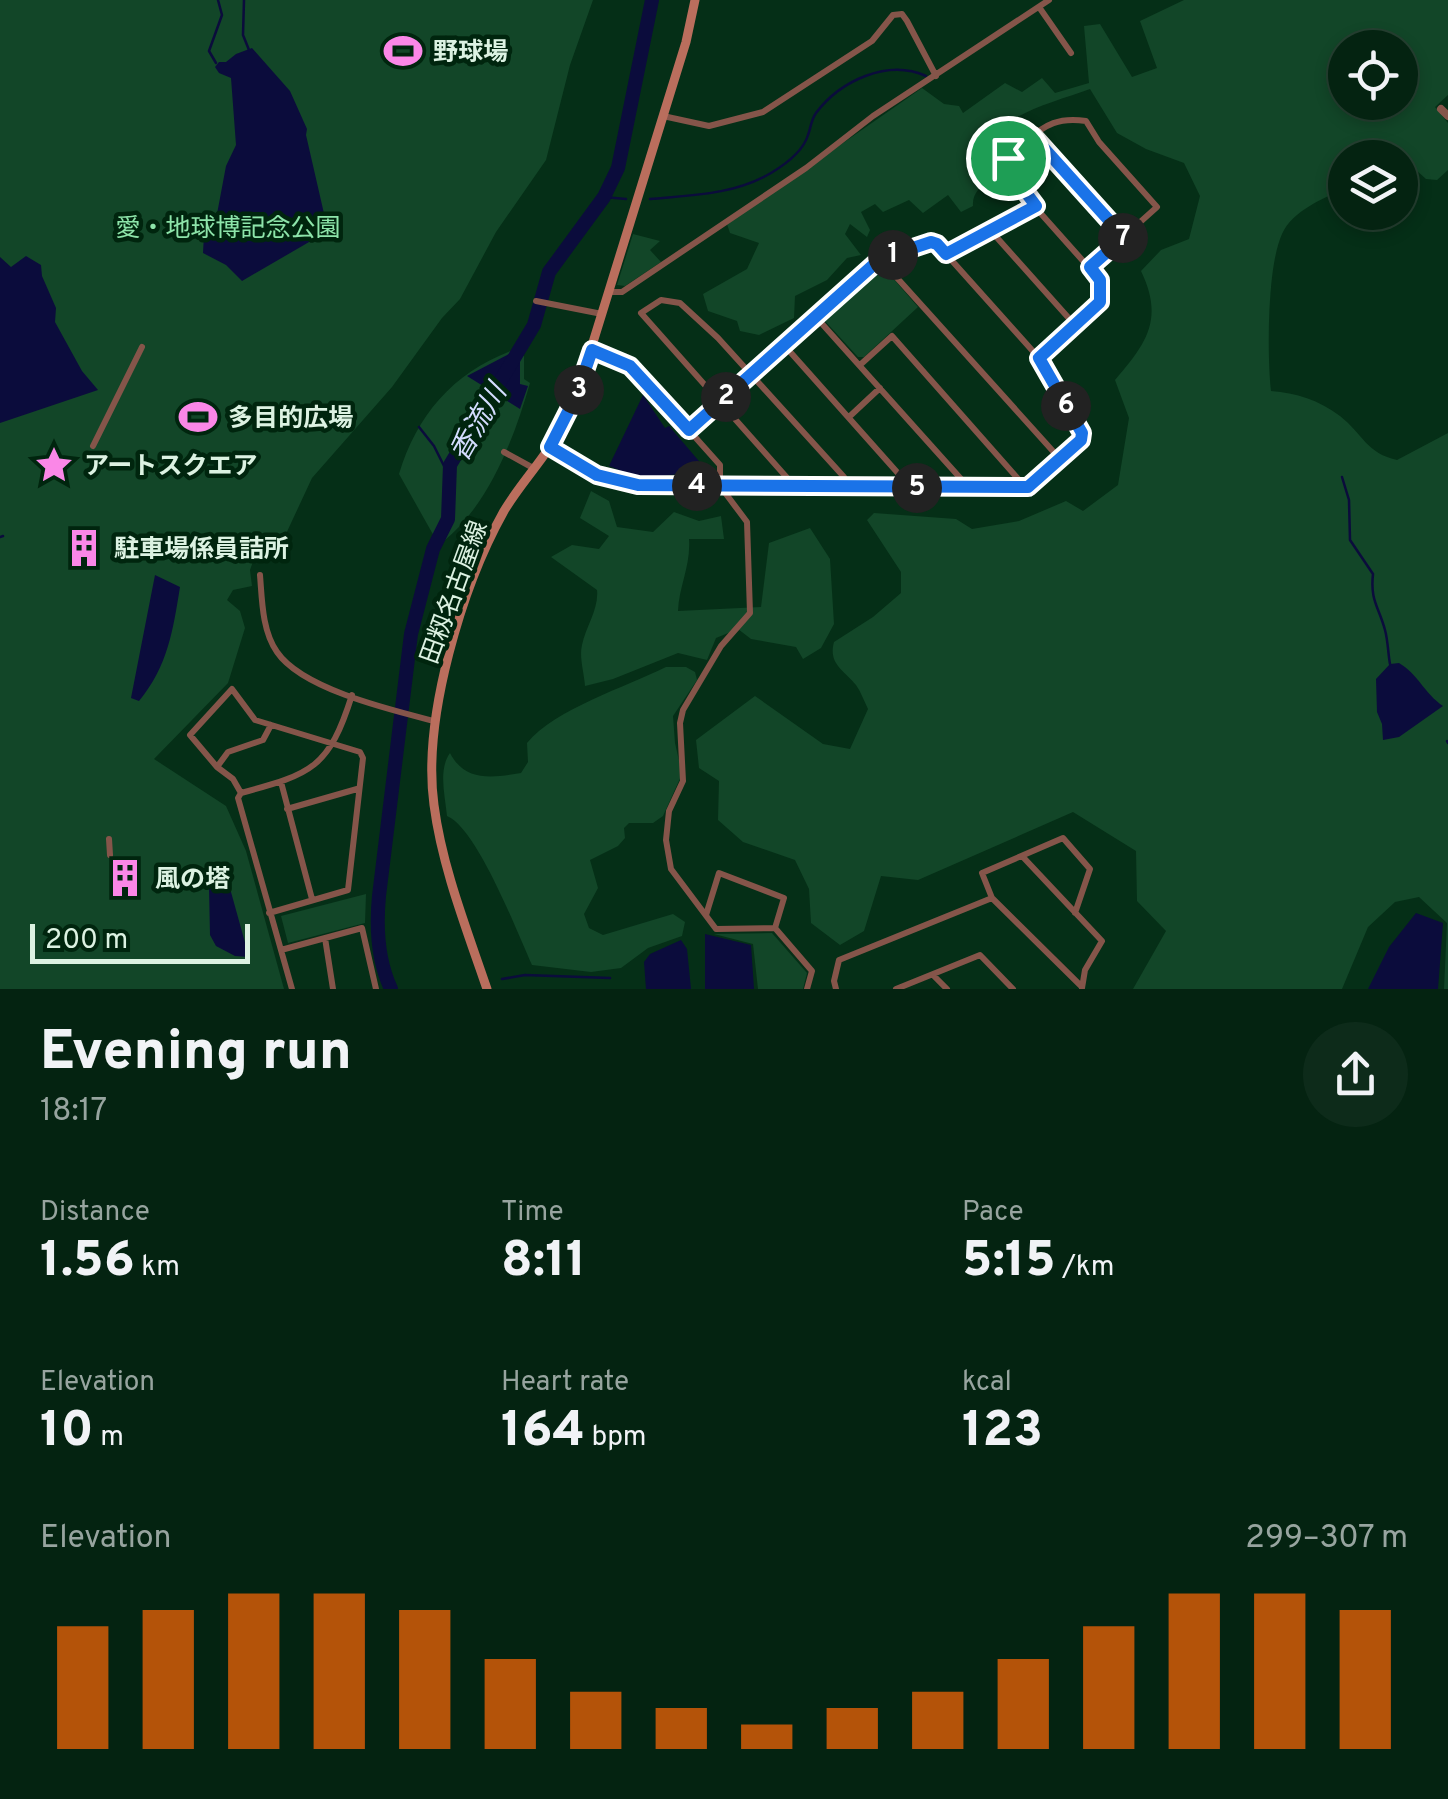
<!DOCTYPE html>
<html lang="en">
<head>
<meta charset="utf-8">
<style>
	:root { --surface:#042311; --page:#0d2b1a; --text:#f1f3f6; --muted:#97a49f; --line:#254031; --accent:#b45309 }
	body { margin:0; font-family:Overpass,"Noto Sans JP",sans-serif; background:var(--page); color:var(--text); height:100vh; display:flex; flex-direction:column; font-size:38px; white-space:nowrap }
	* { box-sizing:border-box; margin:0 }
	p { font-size:32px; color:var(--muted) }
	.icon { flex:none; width:55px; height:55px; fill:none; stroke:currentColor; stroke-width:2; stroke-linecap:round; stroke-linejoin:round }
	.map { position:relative; height:989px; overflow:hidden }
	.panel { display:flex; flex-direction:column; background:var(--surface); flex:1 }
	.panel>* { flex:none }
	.controls { position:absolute; left:1328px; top:30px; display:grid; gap:20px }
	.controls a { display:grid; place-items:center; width:90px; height:90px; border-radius:50%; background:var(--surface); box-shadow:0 5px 15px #0003,0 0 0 2px var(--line); font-size:50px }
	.scale { position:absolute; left:30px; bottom:25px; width:220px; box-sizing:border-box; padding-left:10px; border:5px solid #dcf2e2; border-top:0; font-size:28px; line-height:35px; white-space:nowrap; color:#dcf2e2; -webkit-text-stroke:8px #00250e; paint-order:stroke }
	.pin { position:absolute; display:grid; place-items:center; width:85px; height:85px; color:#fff; margin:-42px; border:5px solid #fff; border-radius:50%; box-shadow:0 2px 10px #0007 }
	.km { position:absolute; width:50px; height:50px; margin:-25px; border-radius:50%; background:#222; color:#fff; font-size:28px; line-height:50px; text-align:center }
	.round { display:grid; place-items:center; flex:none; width:105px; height:105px; border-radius:52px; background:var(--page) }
	.summary { display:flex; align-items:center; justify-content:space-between; height:170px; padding:0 40px }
	h1 { font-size:55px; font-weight:800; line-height:75px }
	.figures { display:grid; grid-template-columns:repeat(3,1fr); gap:15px; height:170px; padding:10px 40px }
	.figures div { display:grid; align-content:center }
	.figures b { font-size:50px; font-weight:800 }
	.figures small { font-size:28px; font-weight:400 }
	.figures p { font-size:28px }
	.chart { height:280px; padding:20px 40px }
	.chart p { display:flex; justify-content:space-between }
	.chart svg { width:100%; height:180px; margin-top:10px; stroke:var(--accent); stroke-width:6 }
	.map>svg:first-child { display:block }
	.green { fill:#124628; fill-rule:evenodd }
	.water { fill:#0b0c3c }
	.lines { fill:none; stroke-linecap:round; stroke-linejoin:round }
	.stream { stroke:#0b0c3c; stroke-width:2.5 }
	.river { stroke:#0b0c3c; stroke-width:14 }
	.minor { stroke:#85554a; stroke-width:6 }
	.tertiary { stroke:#85554a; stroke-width:8 }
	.secondary { stroke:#ba6e5d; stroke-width:9 }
	.route-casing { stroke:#fff; stroke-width:20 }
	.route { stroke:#1a73e8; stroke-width:12 }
	.labels { text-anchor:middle; stroke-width:9; stroke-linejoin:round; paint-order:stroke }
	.poi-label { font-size:25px; font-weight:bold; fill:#dcf2e2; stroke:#00250e; text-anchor:start }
	.park-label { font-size:25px; fill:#8de5aa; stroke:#00250e }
	.street-label { font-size:25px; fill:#dcf2e2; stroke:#00250e }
	.water-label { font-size:28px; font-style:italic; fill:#d4ddff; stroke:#00250e }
</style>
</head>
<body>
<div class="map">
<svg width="1448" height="989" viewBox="0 0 1448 989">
	<rect width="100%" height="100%" fill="#052f17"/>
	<path class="green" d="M0,0H593L570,65L546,160L496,232L460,299L442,318L392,387L312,478L285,536L263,533L250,570L252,586L233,590L227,600L240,611L245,628L228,683L154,759L226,806L246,851L284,989H0Z
		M1184,0H1448V95L1435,107L1448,123V170L1437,180L1426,179L1395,151L1386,157L1345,158V188C1323,199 1293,210 1282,234C1267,267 1267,354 1271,391C1296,393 1319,400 1340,416C1363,434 1366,453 1397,460L1448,433V989H1444L1447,923L1419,897L1395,902L1368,927L1342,989H1133L1166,931L1137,901L1136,851L1073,812L918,880L881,876L864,931L840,945L811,923L809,889L795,860L743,842L718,820L719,781L699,768L696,740L755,696L823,744L850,749L868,709C864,701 861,692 856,685C844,670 828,664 834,642L873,617L901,593V572L867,520L874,513L956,519L972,529L1019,521L1066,501L1083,511L1118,485L1129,418L1115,380C1147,343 1164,319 1141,271L1161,250L1189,239L1200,196L1184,163L1146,149L1117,133L1090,89C1049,104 1000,114 977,155L991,179C981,186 972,193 973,206L961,212L948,195L923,213L909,200L883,212L875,204L861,212L870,230L867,237L850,224L845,234L861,255L847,258L827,280L795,296L794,318L759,335L740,331L737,321L708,311L703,294L747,269L759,243L730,233L727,224L922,88L944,104L959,106L963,113L1005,83L1022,92L1042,78L1055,93L1089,83L1084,26L1100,24L1132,77L1157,68L1140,21ZM1345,48H1400V102H1345Z
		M633,234L660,241L650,250L661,262L625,286L617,285Z
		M878,267L884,268L918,307L864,357H858L825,321V316Z
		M513,350L524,356V379L530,383C514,439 489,504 444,541L435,538L399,474C417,414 454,372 513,350Z
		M591,491L609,501L617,527L653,532L674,512L699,521L721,516L724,539H689C691,565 679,586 678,611L761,607L769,543L810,528L830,559L834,624L821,648L803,659L796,647L751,639L738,629L716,638L707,660L678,653L613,679L585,686C584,672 579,657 582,645C586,626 599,609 597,590L551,557L572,545L599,549L609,536L580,518Z
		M666,667H686L695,672L697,680L673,716L675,743L682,774L663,816L653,823H629L624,828L625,838L618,846L590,860L598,888L584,914L589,928L603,935L673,914L685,922L682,936L648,948L621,968L591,972L532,965C517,932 477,828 447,816C445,795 438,770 450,753C465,782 492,778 521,773L528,762L527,743C555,709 626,687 666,667Z
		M366,894L365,923L288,943L281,916Z
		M772,933L807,973L803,989H758L753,944L714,934Z"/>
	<path class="water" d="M252,48L290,91L307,129L306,135L328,231L242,281L226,265L203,253L204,234L217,214L226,166L236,145L231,78L219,73L215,67L219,62H226L236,54Z
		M26,256L41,265L42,276L56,308L55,322L82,371L98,390L0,423V257L11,267Z
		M513,352L520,357V384L528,386L520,409L467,376Z
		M643,395L665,428L669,426L704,467L702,471L655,477L618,474L619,470L609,466Z
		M155,575L180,587C173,630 168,666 139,701L131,698Z
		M1399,663C1418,674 1424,693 1443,706L1399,737L1383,740L1382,724L1377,712L1376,679L1390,664Z
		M216,874L223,876L231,892L249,957L235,956L216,946L210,935L209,887Z
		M1416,913L1443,923L1438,989H1368L1389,947Z
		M705,934L751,945L754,989H705Z
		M681,940L687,949L691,989H646L644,962L650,954Z"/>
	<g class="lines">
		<path class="stream" d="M244,0L243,35L249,50
			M216,63L209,51L222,15L218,0
			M604,197L626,199
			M650,199C692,195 733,195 771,173C786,164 803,152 808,135C811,127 811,120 816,113C841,80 888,59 926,76
			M419,427L434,446L450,478
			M1342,477L1349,500L1350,540L1373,574C1370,601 1379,607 1385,630C1388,641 1388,653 1390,664
			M0,537L3,536
			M1447,741L1448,743
			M502,979L525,975L610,978"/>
		<path class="river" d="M391,989C378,961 376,927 379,896L411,634L433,549L448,519L450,465L534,325L549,272L604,197L618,168L652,0"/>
		<path class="minor" d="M1039,7L1071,53
			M663,116L709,126L763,112L872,41L893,15L902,14L907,21L936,76
			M1033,136L1124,237
			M1035,207L1006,166C1009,155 1018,149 1026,141C1046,124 1059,117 1086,121L1099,142L1157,207L1090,267
			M991,231L1074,324
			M947,254L1035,207L1100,280V302L1039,358
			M880,259L1060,459
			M610,292H622L806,168L873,116L1049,0
			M536,301L602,314
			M815,316L962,480V488
			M784,345L904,480L906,488
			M592,350L622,361L636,371L720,465V486L747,522L750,613L721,646L683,710L680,723L683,781L669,811L666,840L671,869L716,929L775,928L812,971L807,989
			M860,365L892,336L1020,481L1022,488
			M849,417L880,388
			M93,446L142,347
			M550,447L597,475L638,485L1022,488L1081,440L1082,433L1039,358L937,244L931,242L880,259L689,430
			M504,452L535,469
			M789,487V480L641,313L661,300L680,303L718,338L844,477L848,488
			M260,575C262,599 262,631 277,652C302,689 391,710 434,721
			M217,767L228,752L263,740L271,725
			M281,782L312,899
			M241,793L233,779L217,767L190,735L232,689L255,720L360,752L363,758L348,890L269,913
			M287,809L357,789
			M109,839L110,855
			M1022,856L1102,941L1085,970L1082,988
			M992,898L982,873L1063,838L1090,869L1075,913
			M706,915L719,873L784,898L775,928
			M325,938L333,989
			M281,950L362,928L376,989
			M933,975L947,989
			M292,989L238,798L241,793C312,774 329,768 352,695
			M836,989L834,981L839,960L992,898L1082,987
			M896,989L980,955L1013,989"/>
		<path class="tertiary" d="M1441,109L1448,116"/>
		<path class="secondary" d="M487,989C467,930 442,867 434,805C422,719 462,586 504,511C517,489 535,469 549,448C560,431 569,413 577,394L686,42L695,0"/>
	</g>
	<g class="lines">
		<g class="route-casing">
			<path id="route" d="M1033,136L1124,237L1090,267L1100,280V302L1039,358L1082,433L1081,440L1028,487L638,485L597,475L550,447L577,394L592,350L630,366L689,430L880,259L931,242L937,244L946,254L1036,206L1006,166L1008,158Z"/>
		</g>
		<use href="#route" class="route"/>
	</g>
	<defs>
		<g id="stadium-bare" transform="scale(3)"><path d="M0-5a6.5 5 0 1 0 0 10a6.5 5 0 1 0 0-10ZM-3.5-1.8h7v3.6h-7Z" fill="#fa87e7" stroke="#00250e" stroke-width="2.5" paint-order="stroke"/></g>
		<g id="sight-bare" transform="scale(3)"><path d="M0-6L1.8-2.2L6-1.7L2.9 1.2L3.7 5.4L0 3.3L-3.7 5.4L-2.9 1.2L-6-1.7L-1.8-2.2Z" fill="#fa87e7" stroke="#00250e" stroke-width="2.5" paint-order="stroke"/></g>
		<g id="building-bare" transform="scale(3)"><path d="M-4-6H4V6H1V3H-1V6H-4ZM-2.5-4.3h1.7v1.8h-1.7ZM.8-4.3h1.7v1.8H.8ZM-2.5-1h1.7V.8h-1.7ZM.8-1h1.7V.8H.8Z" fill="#fa87e7" stroke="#00250e" stroke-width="2.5" paint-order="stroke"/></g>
	</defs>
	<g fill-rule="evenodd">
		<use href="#stadium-bare" x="403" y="51"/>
		<use href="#stadium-bare" x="198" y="417"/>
		<use href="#sight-bare" x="54" y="465"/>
		<use href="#building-bare" x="84" y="548"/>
		<use href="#building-bare" x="125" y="878"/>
	</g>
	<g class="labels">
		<g class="poi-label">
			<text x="433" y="60">野球場</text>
			<text x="228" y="426">多目的広場</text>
			<text x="84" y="474">アートスクエア</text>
			<text x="114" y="557">駐車場係員詰所</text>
			<text x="155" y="887">風の塔</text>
		</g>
		<g class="park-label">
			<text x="228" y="236">愛・地球博記念公園</text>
		</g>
		<g class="street-label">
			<text transform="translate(453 592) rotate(-70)" y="9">田籾名古屋線</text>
		</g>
		<g class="water-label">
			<text transform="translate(477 422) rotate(-60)" y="10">香流川</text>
		</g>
	</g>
</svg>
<div class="controls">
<a><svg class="icon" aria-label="locate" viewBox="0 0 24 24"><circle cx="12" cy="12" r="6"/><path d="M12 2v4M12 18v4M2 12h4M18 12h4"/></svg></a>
<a><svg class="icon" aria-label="layers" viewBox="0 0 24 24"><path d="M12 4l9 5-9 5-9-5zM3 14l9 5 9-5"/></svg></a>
</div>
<div class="scale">200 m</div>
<div class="pin" style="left:1008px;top:158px;background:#1e9e55"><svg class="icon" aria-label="arrive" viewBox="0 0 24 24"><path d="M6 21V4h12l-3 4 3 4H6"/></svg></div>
<b class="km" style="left:893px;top:255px">1</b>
<b class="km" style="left:726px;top:397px">2</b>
<b class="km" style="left:579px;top:390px">3</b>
<b class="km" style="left:697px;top:486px">4</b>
<b class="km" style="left:917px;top:488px">5</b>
<b class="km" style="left:1066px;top:406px">6</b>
<b class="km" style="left:1123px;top:238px">7</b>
</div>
<section class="panel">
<div class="summary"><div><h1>Evening run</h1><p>18:17</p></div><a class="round"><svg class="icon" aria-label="share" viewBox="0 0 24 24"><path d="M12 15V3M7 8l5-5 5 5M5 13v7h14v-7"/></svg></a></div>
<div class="figures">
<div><p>Distance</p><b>1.56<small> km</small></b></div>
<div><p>Time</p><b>8:11</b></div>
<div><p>Pace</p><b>5:15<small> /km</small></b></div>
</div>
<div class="figures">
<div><p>Elevation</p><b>10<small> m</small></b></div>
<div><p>Heart rate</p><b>164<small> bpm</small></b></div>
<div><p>kcal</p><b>123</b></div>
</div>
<div class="chart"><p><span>Elevation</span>299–307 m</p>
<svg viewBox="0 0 160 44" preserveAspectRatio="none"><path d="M5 44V14M15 44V10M25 44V6M35 44V6M45 44V10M55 44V22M65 44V30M75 44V34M85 44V38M95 44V34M105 44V30M115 44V22M125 44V14M135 44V6M145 44V6M155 44V10"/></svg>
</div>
</section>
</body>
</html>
